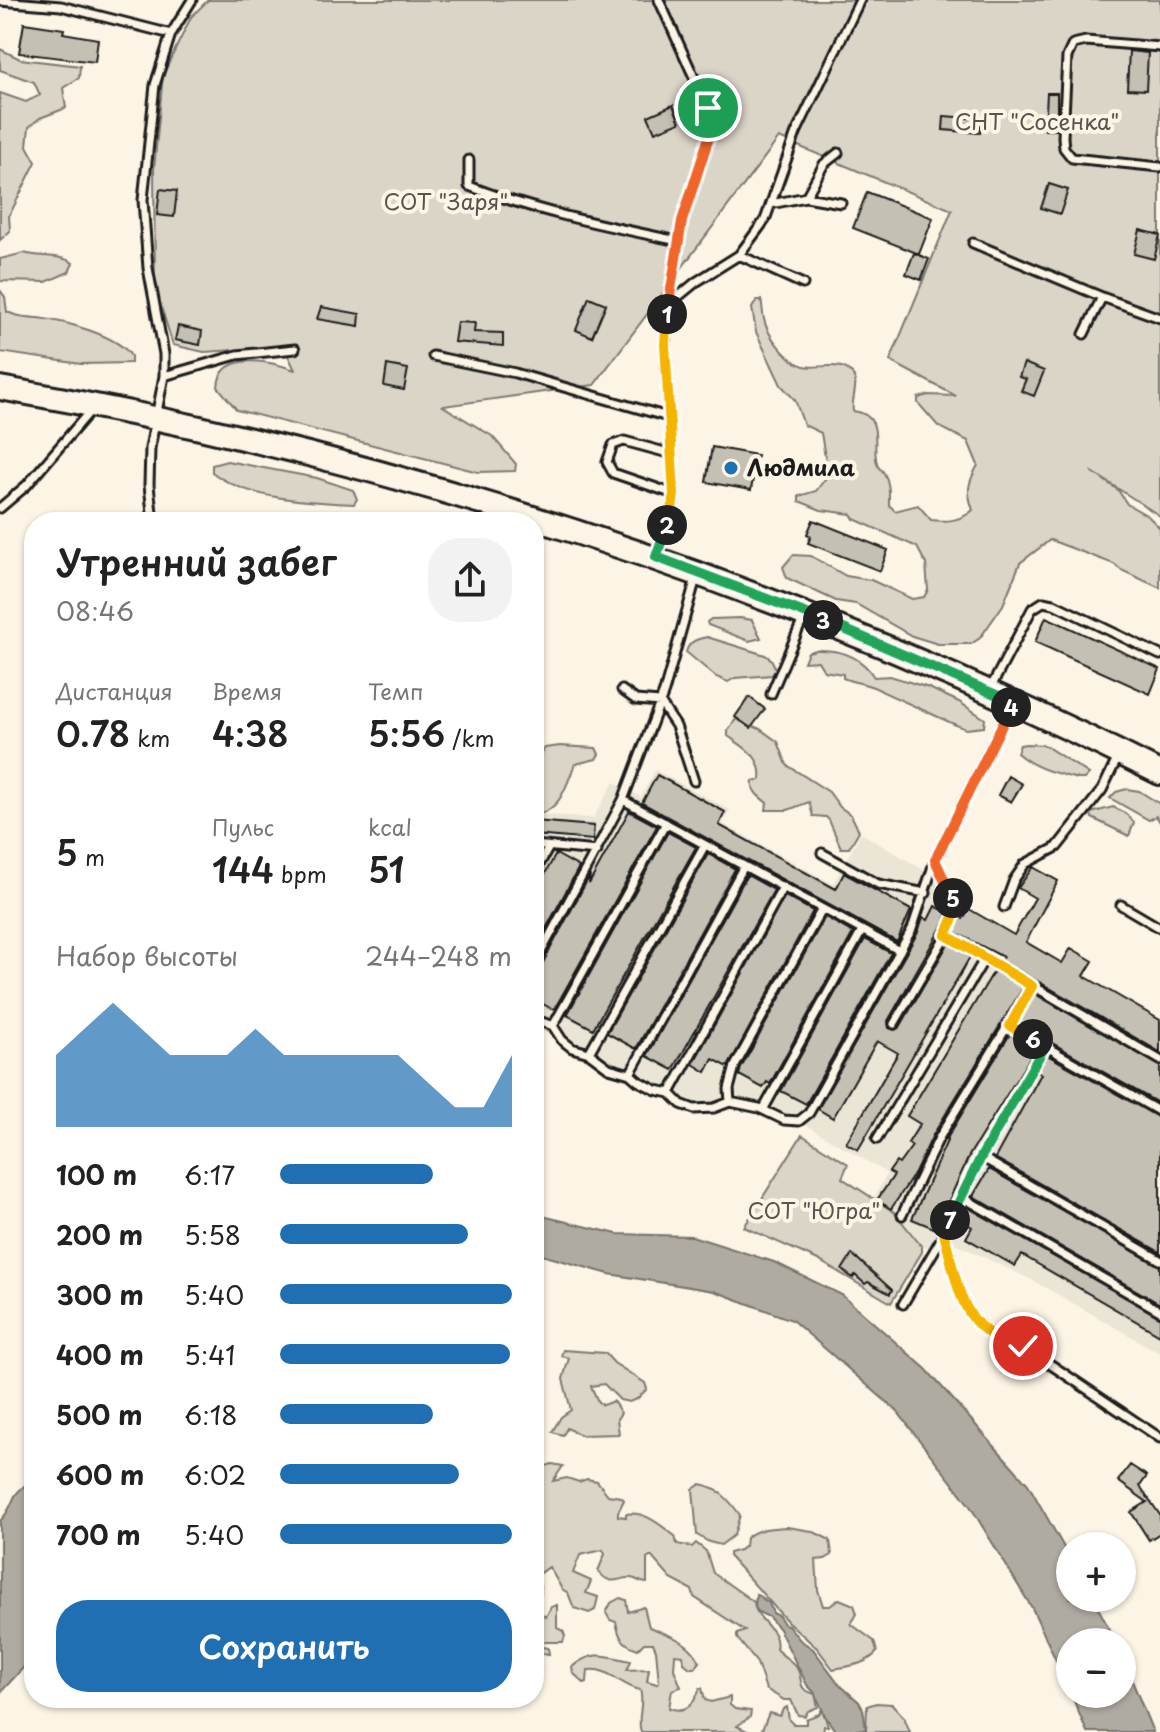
<!DOCTYPE html>
<html lang="ru">
<head>
<meta charset="utf-8">
<style>
	:root { --surface:#fff; --page:#f2f2f2; --text:#222; --muted:#767676; --accent:#1f6fb2 }
	body { margin:0; font-family:"Playpen Sans",sans-serif; background:var(--page); color:var(--text); height:100vh; display:flex; flex-direction:column; font-size:30px; white-space:nowrap }
	* { box-sizing:border-box; margin:0 }
	p { font-size:26px; color:var(--muted) }
	.icon { flex:none; width:44px; height:44px; fill:none; stroke:currentColor; stroke-width:2; stroke-linecap:round; stroke-linejoin:round }
	.map { position:relative; flex:1; overflow:hidden }
	.side { position:absolute; left:24px; top:512px; width:520px; height:1196px; display:flex; flex-direction:column; background:var(--surface); border-radius:32px; box-shadow:0 2px 6px #0004 }
	.side>* { flex:none }
	.buttons { position:absolute; left:1056px; top:1532px; display:grid; gap:16px }
	.buttons a { display:grid; place-items:center; width:80px; height:80px; border-radius:50%; background:var(--surface); box-shadow:0 2px 6px #0004; font-size:40px }
	.pin { position:absolute; display:grid; place-items:center; width:68px; height:68px; color:#fff; margin:-34px; border:4px solid #fff; border-radius:50%; box-shadow:0 2px 8px #0007 }
	.km { position:absolute; width:40px; height:40px; margin:-20px; border-radius:50%; background:#222; color:#fff; font-size:22px; line-height:40px; text-align:center }
	.round { display:grid; place-items:center; flex:none; width:84px; height:84px; border-radius:32px; background:var(--page) }
	.headline { display:flex; align-items:center; justify-content:space-between; height:136px; padding:0 32px }
	h1 { font-size:36px; font-weight:600; line-height:60px }
	.stats { display:grid; grid-template-columns:repeat(3,1fr); gap:12px; height:136px; padding:8px 32px }
	.stats div { display:grid; align-content:center }
	.stats b { font-size:34px; font-weight:600 }
	.stats small { font-size:22px; font-weight:400 }
	.stats p { font-size:22px }
	.chart { height:224px; padding:16px 32px }
	.chart p { display:flex; justify-content:space-between }
	.chart svg { width:100%; height:144px; margin-top:8px; fill:var(--accent); opacity:.7 }
	.button { display:flex; gap:16px; margin-top:auto; padding:16px 32px }
	.button a { flex:1; height:92px; border-radius:32px; background:var(--accent); color:#fff; font-size:32px; font-weight:600; line-height:92px; text-align:center }
	ul { padding:0 32px; list-style:none; font-size:26px }
	li { display:grid; grid-template-columns:128px 96px 1fr; align-items:center; height:60px }
	li i { height:20px; border-radius:10px; background:var(--accent) }
	.map>svg:first-child { display:block }
	.built { fill:#ebe5d6 }
	.green { fill:#dbd5c8; stroke:#7c7872; stroke-width:2 }
	.water { fill:#b0aba1; stroke:#75726c; stroke-width:2 }
	.building { fill:#c4c0b3; stroke:#1c1c1c; stroke-width:2 }
	.lines { fill:none; stroke-linecap:round; stroke-linejoin:round }
	.lane-casing { stroke:#1c1c1c; stroke-width:13 }
	.secondary-casing { stroke:#1c1c1c; stroke-width:28 }
	.path { stroke:#1c1c1c; stroke-width:3; stroke-dasharray:8 6; stroke-linecap:butt }
	.lane { stroke:#fcf5e5; stroke-width:7 }
	.secondary { stroke:#fcf5e5; stroke-width:22 }
	.split-1-casing { stroke:#fff; stroke-width:16 }
	.split-2-casing { stroke:#fff; stroke-width:16 }
	.split-3-casing { stroke:#fff; stroke-width:16 }
	.split-4-casing { stroke:#fff; stroke-width:16 }
	.split-5-casing { stroke:#fff; stroke-width:16 }
	.split-6-casing { stroke:#fff; stroke-width:16 }
	.split-7-casing { stroke:#fff; stroke-width:16 }
	.split-8-casing { stroke:#fff; stroke-width:16 }
	.split-1 { stroke:#f0652b; stroke-width:10 }
	.split-2 { stroke:#f5b400; stroke-width:10 }
	.split-3 { stroke:#22a559; stroke-width:10 }
	.split-4 { stroke:#22a559; stroke-width:10 }
	.split-5 { stroke:#f0652b; stroke-width:10 }
	.split-6 { stroke:#f5b400; stroke-width:10 }
	.split-7 { stroke:#22a559; stroke-width:10 }
	.split-8 { stroke:#f5b400; stroke-width:10 }
	.poi-dot { fill:#1f6fb2; stroke:#fcf5e5; stroke-width:3 }
	.labels { text-anchor:middle; stroke-width:8; stroke-linejoin:round; paint-order:stroke }
	.park-label { font-size:22px; fill:#555450; stroke:#fcf5e5 }
	.poi-label { font-size:22px; font-weight:bold; fill:#1c1c1c; stroke:#fcf5e5; text-anchor:start }
</style>
</head>
<body>
<div class="map">
<svg width="1160" height="1732" viewBox="0 0 1160 1732">
	<rect width="100%" height="100%" fill="#fcf5e5"/>
	<filter id="ink" filterUnits="userSpaceOnUse"><feTurbulence type="fractalNoise" baseFrequency=".0125" numOctaves="2"/><feDisplacementMap in="SourceGraphic" scale="16" xChannelSelector="R" yChannelSelector="G"/><feConvolveMatrix kernelMatrix="1 2 1 2 8 2 1 2 1" color-interpolation-filters="sRGB"/></filter>
	<g filter="url(#ink)">
		<path class="built" d="M655,770L730,810L723,824L833,884L861,833L948,884L963,896V905L1061,962L1071,947L1093,961L1086,976L1160,1019V1353L1034,1281L954,1243L922,1248L894,1212L873,1200L887,1173L807,1126L760,1105L696,1109L534,1021V814L593,818L614,782L641,797Z"/>
		<path class="green" d="M208,0H1160V516L1091,471L1118,490L1127,504L1148,516L1160,528V588L1121,570L1114,564L1050,540L1020,563L1003,605L980,638L971,644H938L912,636L856,604L836,601L787,578L783,567L793,555L811,556L846,576L871,580L912,599L924,597L928,590L926,564L917,547L854,519L851,514L821,510L799,501V496L816,491L828,475L821,433L804,425L795,400L781,385L756,332L752,308L757,300H761C763,306 762,312 764,319C767,335 787,361 804,366C818,370 848,357 855,380C857,390 851,401 853,411C886,415 871,446 877,463C881,474 878,464 884,473C890,483 889,494 889,505L895,511L918,505L931,520C947,522 961,521 973,510C966,491 968,483 978,465L968,441L938,426L918,403V398L928,395L956,396L890,361L952,210L779,138L594,385L443,406L492,436L516,464L515,471L478,472L237,410L218,387C220,349 273,362 295,370L284,347L204,352L173,345L155,287L154,169L163,75L191,17Z
			M0,49L20,59L80,66L79,78L63,88L66,108L40,118L29,127L27,146L36,162L9,216L10,231L0,240V93L26,102L40,95L34,82L0,70Z
			M24,253C40,258 60,254 73,263L69,272L46,282L0,281V259Z
			M0,290L5,297L7,312C19,317 26,317 38,318C63,321 118,335 131,356V363L81,364L0,352Z
			M227,461L317,478L353,490L357,499L354,504C311,502 247,500 212,472V465Z
			M740,618L752,620L761,638L749,641L708,625L707,622L711,619Z
			M707,637L765,655L771,659L776,669L772,675L735,678L728,682L716,677L686,652C689,641 697,639 707,637Z
			M816,650C841,649 861,656 874,677L890,676L929,688L959,702L985,719L984,727L966,729L956,725L883,692C871,683 857,684 843,678V674L824,671L818,661L804,662L808,652Z
			M736,719L760,729L778,742L787,765L829,792L840,807L851,815L859,831L849,848H841L829,820L826,817L813,816L809,802L788,810H766L767,803C760,797 751,792 753,781L760,780C763,757 745,748 728,736V731Z
			M1026,744L1044,745L1089,774L1084,779H1078C1056,773 1035,769 1017,753L1020,745Z
			M560,746L596,748L599,754L596,759L575,764C565,788 562,809 534,816V765L545,748Z
			M1127,789L1139,791L1160,804V822L1156,816L1149,820L1110,798L1116,792Z
			M1113,807L1125,813L1134,822L1129,836L1092,818L1091,813Z
			M802,1135L848,1164L842,1178L894,1212L922,1247V1252L891,1303L818,1260L744,1227Z
			M563,1350L605,1353L614,1363L645,1383L647,1389L637,1399L629,1402L620,1400L604,1384L591,1386L598,1402L603,1405L613,1401L621,1413L617,1419L619,1434L581,1435L567,1428L563,1435L552,1432L561,1417L571,1410L563,1379L569,1358L561,1356Z
			M552,1464L563,1466L553,1481L567,1478L579,1482L587,1479L597,1481L608,1495L621,1497L624,1500L618,1512V1516L626,1517V1514C646,1511 660,1525 675,1536L677,1544L692,1547L696,1543L706,1551L713,1573L754,1602C755,1622 781,1628 776,1649C782,1656 793,1661 797,1668C805,1683 795,1688 815,1694L818,1707L808,1711L805,1716L798,1715L791,1700H784L766,1689L757,1663L737,1638V1634L745,1631L694,1597L692,1590L671,1579L651,1556L647,1559V1583C643,1583 639,1581 635,1579C620,1574 613,1590 598,1571L605,1554L603,1550L580,1555L573,1573L591,1581L586,1593L598,1597L595,1610L589,1613L574,1608L568,1593L562,1589L549,1567L538,1575L541,1593L534,1597V1515H538L535,1481L546,1466Z
			M701,1484C718,1487 730,1501 740,1515L734,1535L721,1545L709,1542L697,1535L693,1489Z
			M787,1527L812,1531L830,1540L832,1555L825,1559L816,1560L818,1590L823,1606H830L839,1599L854,1605L857,1614L851,1624L874,1641L877,1652C866,1665 849,1666 833,1669L817,1648L787,1621L729,1556V1553L740,1550L745,1546L746,1538C757,1528 772,1528 787,1527Z
			M620,1598L626,1600L628,1612L644,1607L649,1627C669,1635 690,1641 700,1662L695,1668H690L684,1663L683,1655L675,1654L674,1669L681,1687L672,1690L669,1708C687,1714 695,1703 700,1688H702L705,1700L711,1702L730,1697V1705L735,1709L751,1711L750,1717L737,1726L749,1732H641C636,1718 645,1703 640,1690C620,1686 609,1667 588,1670L587,1682L584,1683L573,1673L572,1667C594,1649 605,1656 631,1661L627,1670L649,1669L647,1681L657,1684L659,1682L656,1650L653,1643H644L638,1649C622,1644 619,1637 616,1622L610,1620L606,1613L611,1603Z
			M557,1605V1628L563,1631L565,1636L563,1642H541L537,1646L548,1648L549,1654L534,1652V1608L546,1617L551,1607Z
			M876,1703L892,1704L904,1717L910,1732H860L866,1731L867,1706Z
			M787,1707L789,1720L793,1724H806V1719L819,1714L822,1709L828,1726H824L823,1732H761L769,1713L780,1716L783,1709Z"/>
		<path class="water" d="M534,1214L617,1234L692,1236L774,1262L842,1295L926,1369L1028,1484L1070,1558V1598H1093L1116,1642H1070V1691L1032,1608L970,1506L897,1411L792,1320L714,1291L609,1274L542,1255L534,1257Z
			M34,1474V1656L0,1693V1521C9,1512 10,1506 15,1496C20,1487 30,1484 34,1474Z
			M756,1594L769,1603L773,1613L779,1616L784,1624L788,1625L800,1640L813,1649L840,1685L859,1702L863,1709L866,1729L836,1732L825,1716L815,1693L807,1685L779,1629L769,1617L758,1612L755,1607Z
			M1122,1656L1153,1732H1087L1071,1694H1122Z"/>
		<path class="building" d="M24,23L64,29L63,33L98,39L95,62L19,53Z
			M1129,51L1148,53L1146,90L1127,89Z
			M1047,93H1057V130H1045Z
			M673,105L680,122L655,132L648,116Z
			M944,116L981,119L980,133L943,130Z
			M1049,184L1068,190L1060,214L1041,208Z
			M160,189L177,191L174,217L157,215Z
			M867,192L933,218L919,254L853,228Z
			M1140,230L1160,235L1154,259L1134,254Z
			M914,253L929,259L921,280L906,274Z
			M589,297L606,304L592,337L576,330Z
			M321,307L360,314L359,326L317,319Z
			M457,322L475,323L474,332L503,333V346L454,342Z
			M178,326L202,331L200,345L175,340Z
			M1024,363L1044,371L1034,396L1021,391L1026,379L1019,377Z
			M387,365L408,369L404,390L384,386Z
			M712,447L757,455L751,490L706,482Z
			M813,520L888,550L880,571L808,543L811,536L807,534Z
			M1046,617L1160,669L1150,694L1035,642Z
			M749,697L765,709L751,728L735,717Z
			M657,775L725,812L719,825L836,889L844,873L911,910L897,942L642,803Z
			M1008,776L1022,784L1011,802L998,795Z
			M629,811L657,826L555,1008L552,1009L534,999V971L540,968L590,875L589,884Z
			M534,821L594,826L593,840L534,835Z
			M668,832L696,847L593,1029L567,1015Z
			M556,854L579,867L534,951V893Z
			M708,854L735,869L636,1049L607,1033Z
			M1033,867L1058,881L1026,942L1062,963L1071,948L1093,961L1084,976L1160,1020V1052L1001,960L1003,957L954,932L959,917L963,919L969,909L1014,935L1035,898L1018,888Z
			M747,875L774,890L673,1070L647,1056Z
			M785,896L813,911L728,1067L713,1059L706,1072L693,1064Z
			M935,906L947,912L945,921L888,1021L889,1028L895,1030L900,1027L948,944L970,957L858,1150L846,1143L898,1053L877,1041L833,1118L818,1109L918,932L923,917L928,920Z
			M825,917L853,933L770,1084L767,1082L763,1088L739,1075L741,1068Z
			M865,939L891,953L806,1104L781,1091Z
			M994,971L1023,988L933,1135L915,1173L891,1209L877,1200L894,1175L889,1172L896,1162L899,1164L912,1146L908,1143L920,1124L907,1116Z
			M1035,994L1160,1066V1104L1017,1023Z
			M1010,1034L1036,1048L970,1154L936,1229L912,1219L947,1141L946,1140Z
			M1047,1055L1160,1118V1252L995,1158L1041,1074L1037,1072Z
			M989,1169L1160,1266V1304L973,1196Z
			M967,1207L1160,1317V1335L1022,1255L1015,1266L966,1238L972,1227L960,1219Z
			M852,1254L892,1290L890,1294L868,1282L865,1284L855,1275L853,1278L842,1270Z
			M1130,1465L1147,1476L1140,1486L1160,1515V1533L1149,1540L1131,1512L1147,1502L1118,1481Z"/>
		<g class="lines">
			<g class="lane-casing">
				<path id="lane" d="M0,1L61,6L171,34
					M1160,47L1086,41L1073,44L1067,57L1063,137L1064,148L1072,158L1160,167
					M469,160V186C537,212 607,226 678,241
					M806,197L824,164L838,153
					M771,204L806,197L841,203
					M973,243L1102,297
					M739,255L803,284
					M668,305L696,282L739,255L765,220L796,133L860,0
					M1084,334L1102,297L1160,318
					M433,356L515,373L668,417
					M164,376L237,355L295,349
					M672,454L624,441L613,445L607,462L613,473L674,494
					M0,508L27,485L91,410
					M153,522L149,485L150,448L164,376V354L148,268L143,200L155,85L171,34L192,0
					M656,555L672,510L674,494L665,344L668,305L682,221L712,128L708,108L659,0
					M990,689L1032,609L1043,602L1054,604L1160,655
					M622,690L636,700L660,702L676,726L694,781
					M771,694L803,619
					M1011,706L935,860C950,893 962,900 946,935L1160,1060
					M623,800L900,951
					M534,845L597,851
					M822,853L878,884L926,893
					M534,874L549,847
					M1121,905L1160,928
					M1004,907L1014,880L1025,864L1057,847L1102,790L1119,755
					M534,965L623,800L664,692L696,578
					M534,1019L553,1026L562,1040L572,1048L589,1053L609,1068L630,1074L638,1081L656,1090L670,1093L681,1104L694,1109L714,1108L730,1102L759,1108L784,1120L799,1121L809,1113L912,929L935,860
					M894,1024L946,935
					M553,1026L666,823
					M1010,1026L1160,1112
					M589,1053L705,845
					M630,1074L744,866
					M670,1093L783,887
					M730,1102L729,1089L735,1066L822,909
					M763,1110L862,931
					M877,1139L985,958
					M981,1157L1160,1260
					M962,1197L1160,1311
					M902,1215L939,1138L1032,986
					M944,1234C960,1288 959,1334 1023,1346L1160,1438
					M903,1304L944,1234L981,1157L1045,1046"/>
			</g>
			<g class="secondary-casing">
				<path id="secondary" d="M0,388C407,459 791,588 1160,773"/>
			</g>
			<path class="path" d="M534,1368L547,1363"/>
			<use href="#lane" class="lane"/>
			<use href="#secondary" class="secondary"/>
		</g>
	</g>
	<g class="lines" filter="url(#ink)">
		<g class="split-1-casing">
			<path id="split-1" d="M667,314L682,221L712,128L708,108"/>
		</g>
		<g class="split-2-casing">
			<path id="split-2" d="M667,525L672,510L674,494L665,344L667,314"/>
		</g>
		<g class="split-3-casing">
			<path id="split-3" d="M667,525L656,557L823,620"/>
		</g>
		<g class="split-4-casing">
			<path id="split-4" d="M823,620L1013,702L1011,707"/>
		</g>
		<g class="split-5-casing">
			<path id="split-5" d="M953,898L935,860L1011,707"/>
		</g>
		<g class="split-6-casing">
			<path id="split-6" d="M953,898C959,911 951,923 946,935L1032,986L1010,1026L1033,1039"/>
		</g>
		<g class="split-7-casing">
			<path id="split-7" d="M950,1220L981,1157L1045,1046L1033,1039"/>
		</g>
		<g class="split-8-casing">
			<path id="split-8" d="M950,1220L944,1234C959,1287 960,1335 1023,1346"/>
		</g>
		<use href="#split-1" class="split-1"/>
		<use href="#split-2" class="split-2"/>
		<use href="#split-3" class="split-3"/>
		<use href="#split-4" class="split-4"/>
		<use href="#split-5" class="split-5"/>
		<use href="#split-6" class="split-6"/>
		<use href="#split-7" class="split-7"/>
		<use href="#split-8" class="split-8"/>
	</g>
	<circle class="poi-dot" cx="731" cy="468" r="8"/>
	<g class="labels">
		<g class="park-label">
			<text x="1037" y="130">СНТ "Сосенка"</text>
			<text x="446" y="210">СОТ "Заря"</text>
			<text x="814" y="1219">СОТ "Югра"</text>
		</g>
		<g class="poi-label">
			<text x="747" y="476">Людмила</text>
		</g>
	</g>
</svg>
<div class="buttons">
<a>+</a>
<a>−</a>
</div>
<div class="pin" style="left:708px;top:108px;background:#1e9e55"><svg class="icon" aria-label="arrive" viewBox="0 0 24 24"><path d="M6 21V4h12l-3 4 3 4H6"/></svg></div>
<div class="pin" style="left:1023px;top:1346px;background:#d93025"><svg class="icon" aria-label="check" viewBox="0 0 24 24"><path d="M5 12l5 5 9-10"/></svg></div>
<b class="km" style="left:667px;top:314px">1</b>
<b class="km" style="left:667px;top:525px">2</b>
<b class="km" style="left:823px;top:620px">3</b>
<b class="km" style="left:1011px;top:707px">4</b>
<b class="km" style="left:953px;top:898px">5</b>
<b class="km" style="left:1033px;top:1039px">6</b>
<b class="km" style="left:950px;top:1220px">7</b>
<section class="side">
<div class="headline"><div><h1>Утренний забег</h1><p>08:46</p></div><a class="round"><svg class="icon" aria-label="share" viewBox="0 0 24 24"><path d="M12 15V3M7 8l5-5 5 5M5 13v7h14v-7"/></svg></a></div>
<div class="stats">
<div><p>Дистанция</p><b>0.78<small> km</small></b></div>
<div><p>Время</p><b>4:38</b></div>
<div><p>Темп</p><b>5:56<small> /km</small></b></div>
</div>
<div class="stats">
<div><b>5<small> m</small></b></div>
<div><p>Пульс</p><b>144<small> bpm</small></b></div>
<div><p>kcal</p><b>51</b></div>
</div>
<div class="chart"><p><span>Набор высоты</span>244–248 m</p>
<svg viewBox="0 0 160 44" preserveAspectRatio="none"><path d="M0 44V22L10 14L20 6L30 14L40 22L50 22L60 22L70 14L80 22L90 22L100 22L110 22L120 22L130 30L140 38L150 38L160 22V44z"/></svg>
</div>
<ul>
<li><b>100 m</b>6:17<i style="width:66%"></i></li>
<li><b>200 m</b>5:58<i style="width:81%"></i></li>
<li><b>300 m</b>5:40<i style="width:100%"></i></li>
<li><b>400 m</b>5:41<i style="width:99%"></i></li>
<li><b>500 m</b>6:18<i style="width:66%"></i></li>
<li><b>600 m</b>6:02<i style="width:77%"></i></li>
<li><b>700 m</b>5:40<i style="width:100%"></i></li>
</ul>
<div class="button"><a>Сохранить</a></div>
</section>
</div>
</body>
</html>
